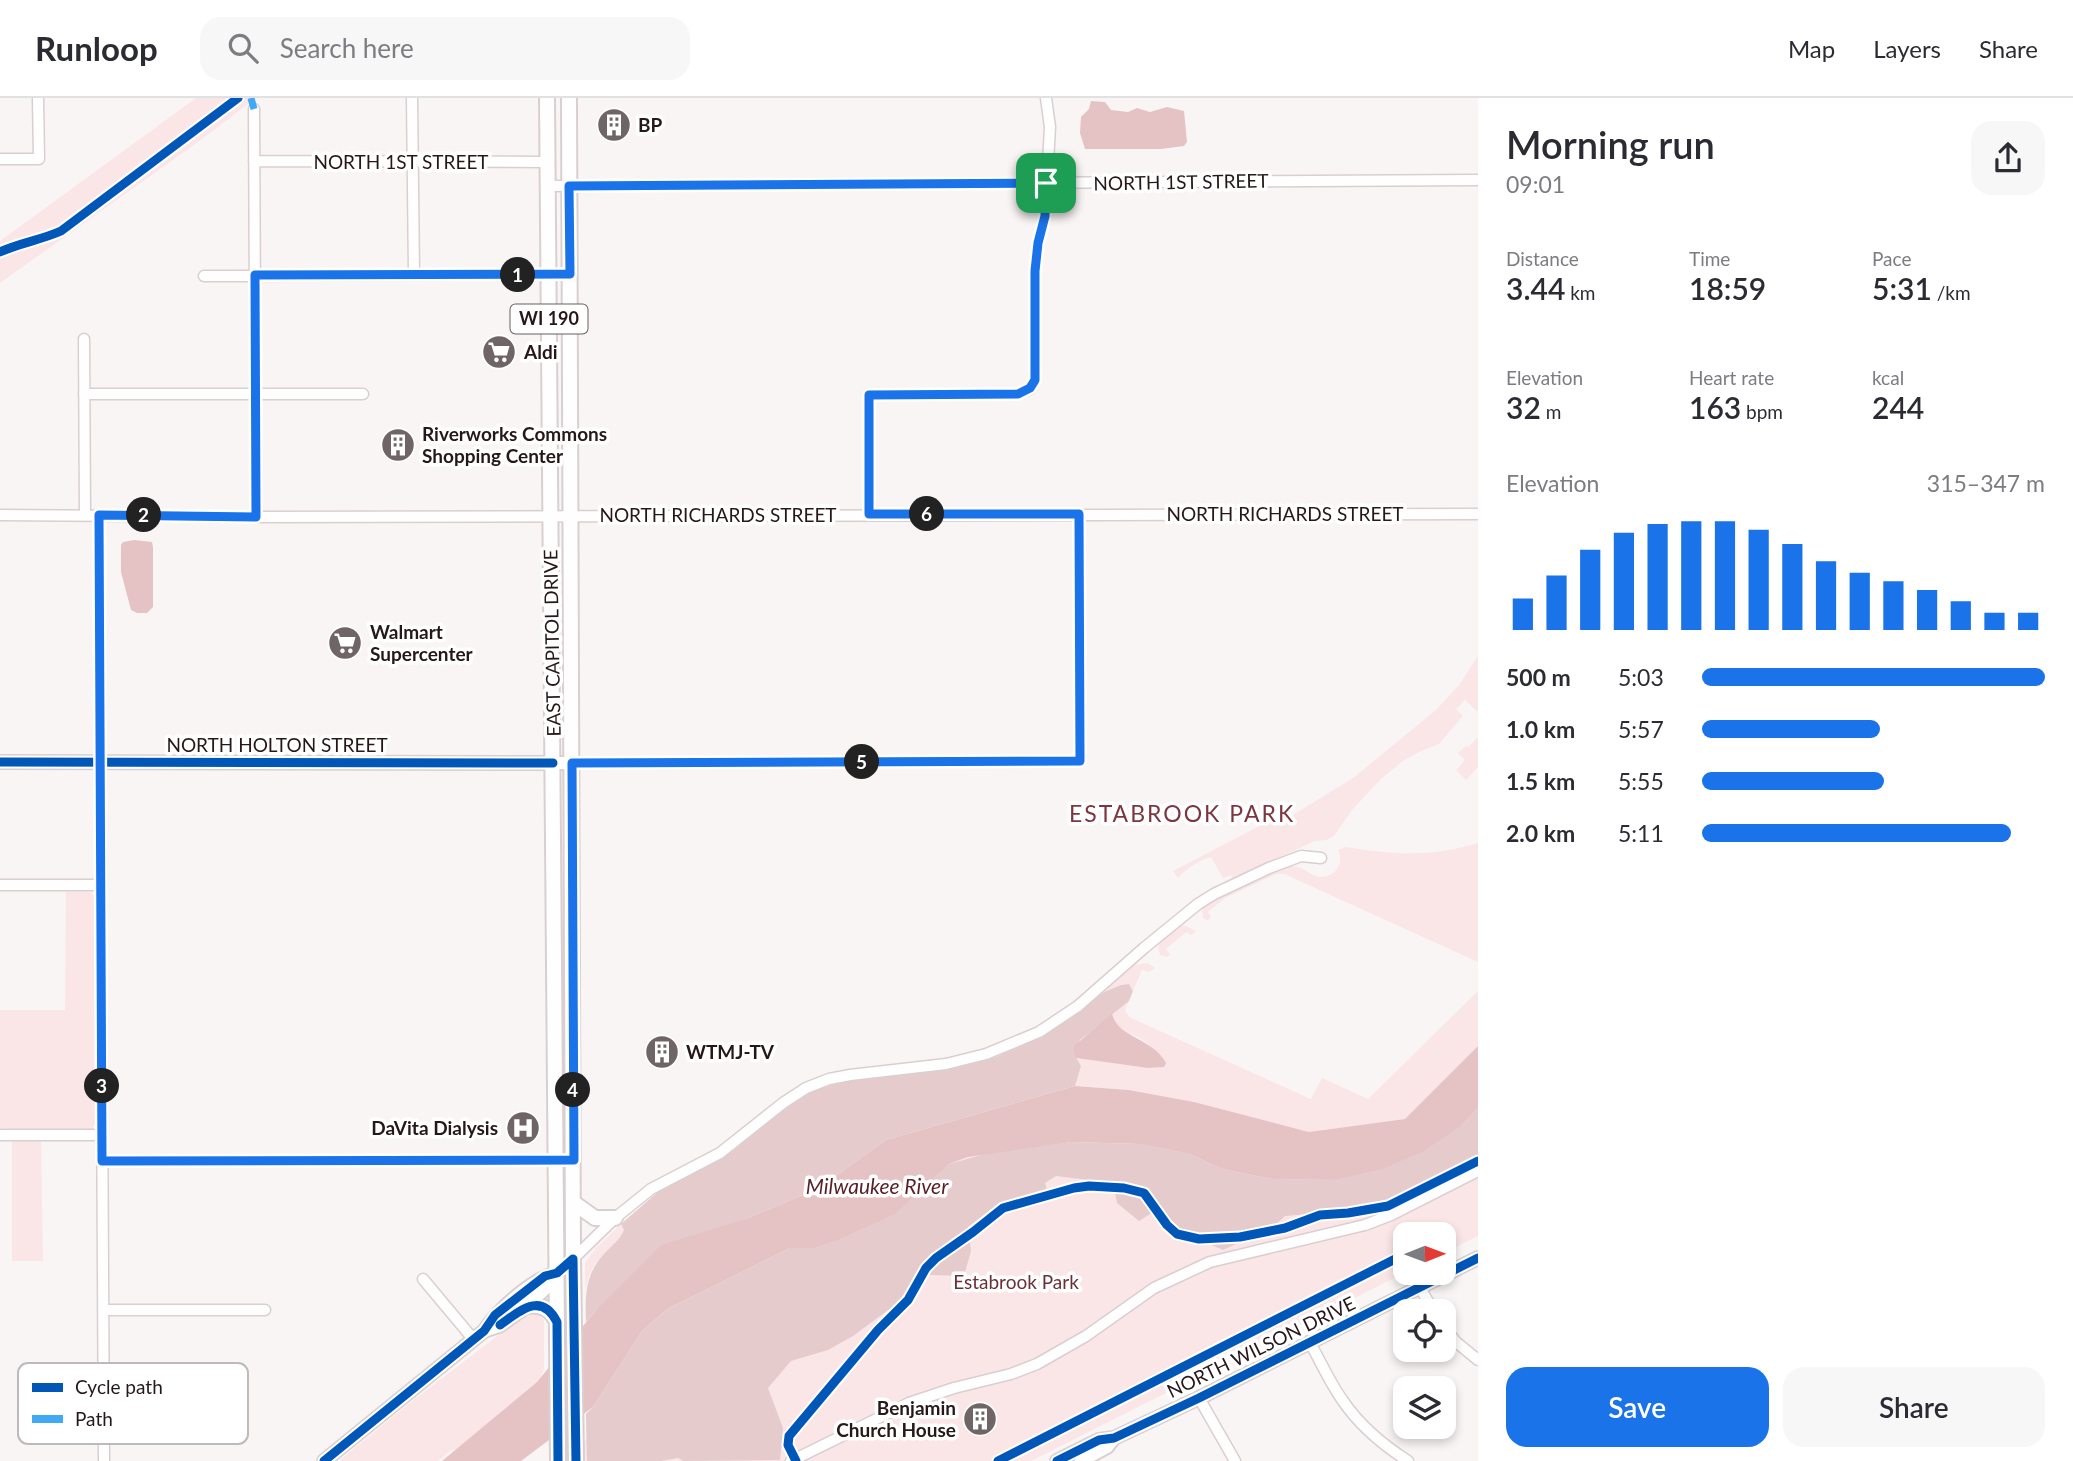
<!DOCTYPE html>
<html lang="en">
<head>
<meta charset="utf-8">
<style>
	:root { --surface:#fff; --page:#f7f7f7; --text:#2b2b33; --muted:#7c7c81; --line:#e1e1e2; --accent:#1a73e8 }
	body { margin:0; font-family:Lato,sans-serif; background:var(--page); color:var(--text); height:100vh; display:flex; flex-direction:column; font-size:26px; white-space:nowrap }
	* { box-sizing:border-box; margin:0 }
	p { font-size:23px; color:var(--muted) }
	.icon { flex:none; width:38px; height:38px; fill:none; stroke:currentColor; stroke-width:2; stroke-linecap:round; stroke-linejoin:round }
	.map { position:relative; flex:1; overflow:hidden }
	.drawer { display:flex; flex-direction:column; background:var(--surface); width:595px }
	.drawer>* { flex:none }
	.needle { width:46px; rotate:89deg }
	.controls { position:absolute; left:1393px; top:1124px; display:grid; gap:14px }
	.controls a { display:grid; place-items:center; width:63px; height:63px; border-radius:14px; background:var(--surface); box-shadow:0 4px 10px #0003; font-size:35px }
	.pin { position:absolute; display:grid; place-items:center; width:60px; height:60px; color:#fff; margin:-30px; border-radius:14px; box-shadow:0 4px 10px #0006 }
	.km { position:absolute; width:35px; height:35px; margin:-18px; border-radius:50%; background:#222; color:#fff; font-size:19px; line-height:35px; text-align:center }
	.round { display:grid; place-items:center; flex:none; width:74px; height:74px; border-radius:21px; background:var(--page) }
	.head { display:flex; align-items:center; justify-content:space-between; height:119px; padding:0 28px }
	h1 { font-size:38px; font-weight:600; line-height:52px }
	.metrics { display:grid; grid-template-columns:repeat(3,1fr); gap:10px; height:119px; padding:7px 28px }
	.metrics div { display:grid; align-content:center }
	.metrics b { font-size:30px; font-weight:600 }
	.metrics small { font-size:19px; font-weight:400 }
	.metrics p { font-size:19px }
	.chart { height:196px; padding:14px 28px }
	.chart p { display:flex; justify-content:space-between }
	.chart svg { width:100%; height:126px; margin-top:7px; stroke:var(--accent); stroke-width:6 }
	.action { display:flex; gap:14px; margin-top:auto; padding:14px 28px }
	.action a { flex:1; height:80px; border-radius:21px; background:var(--accent); color:#fff; font-size:28px; font-weight:600; line-height:80px; text-align:center }
	.action a+a { background:var(--page); color:var(--text) }
	ul { padding:0 28px; list-style:none; font-size:23px }
	li { display:grid; grid-template-columns:112px 84px 1fr; align-items:center; height:52px }
	li i { height:18px; border-radius:9px; background:var(--accent) }
	header { display:flex; align-items:center; gap:42px; box-sizing:border-box; height:98px; padding:0 35px; background:var(--surface); border-bottom:2px solid var(--line) }
	header strong { font-size:33px }
	nav { display:flex; gap:38px; margin-inline-start:auto; font-size:24px }
	.search { width:490px; height:63px; background:var(--page); display:flex; align-items:center; gap:18px; box-sizing:border-box; padding:0 24px; border-radius:21px; color:var(--muted); font-size:26px }
	main { display:flex; flex:1; min-height:0 }
	.map>svg:first-child { display:block }
	.green { fill:#fae6e7 }
	.forest { fill:#e6cbcc }
	.water { fill:#e5c3c5 }
	.lines { fill:none; stroke-linecap:round; stroke-linejoin:round }
	.street-casing { stroke:#dacfd0; stroke-width:13 }
	.secondary-casing { stroke:#dacfd0; stroke-width:16 }
	.primary-casing { stroke:#dacfd0; stroke-width:18 }
	.street { stroke:#fefefe; stroke-width:10 }
	.secondary { stroke:#fefefe; stroke-width:12 }
	.primary { stroke:#fefefe; stroke-width:14 }
	.quiet { stroke:#3fa9f5; stroke-width:7; stroke-dasharray:14 7; stroke-linecap:butt }
	.cycleway-casing { stroke:#fff; stroke-width:13 }
	.cycleway { stroke:#0057b8; stroke-width:9 }
	.route-casing { stroke:#fff; stroke-width:14 }
	.route { stroke:#1a73e8; stroke-width:9 }
	.labels { text-anchor:middle; stroke-width:7; stroke-linejoin:round; paint-order:stroke }
	.shield { fill:#fff; stroke:#675d5e; stroke-width:2 }
	.shield-label { font-size:18px; font-weight:bold; fill:#261719 }
	.poi-label { font-size:19px; font-weight:bold; fill:#261719; stroke:#fff; text-anchor:start }
	.street-label { font-size:19px; fill:#261719; stroke:#fff }
	.park-label { font-size:19px; fill:#6a3037; stroke:#fff }
	.water-label { font-size:21px; font-style:italic; fill:#581f28; stroke:#fff }
	.quarter-label { font-size:23px; letter-spacing:2px; fill:#7d3640; stroke:#fff }
	.key { fill:#fff; stroke:#beb9ba; stroke-width:2 }
	.key-label { font-size:19px; fill:#261719 }
</style>
</head>
<body>
<header>
<strong>Runloop</strong>
<div class="search"><svg class="icon" aria-label="search" viewBox="0 0 24 24"><circle cx="10" cy="10" r="6"/><path d="M15 15l6 6"/></svg>Search here</div>
<nav><a>Map</a><a>Layers</a><a>Share</a></nav>
</header>
<main>
<div class="map">
<svg width="1478" height="1363" viewBox="0 0 1478 1363">
	<rect width="100%" height="100%" fill="#faf5f5"/>
	<path class="green" d="M196,0H256L198,44L0,185V143Z
		M1478,558V614L1465,602L1456,611L1463,618L1439,646L1421,653L1403,663L1382,680L1352,712L1334,738L1327,742L1315,743L1233,781L1231,777L1223,780L1211,759C1198,763 1187,770 1178,780L1173,773L1269,723H1283L1353,680L1436,612L1459,587Z
		M1478,639V669L1466,682L1456,672L1465,662L1458,655L1466,648L1468,649Z
		M1478,745V864L1284,776H1276L1225,800L1208,814L1211,818L1208,823L1203,820L1202,810C1219,799 1274,769 1292,768C1306,768 1313,783 1327,778C1339,774 1343,763 1338,752L1346,749C1394,757 1431,759 1478,745Z
		M66,794H91L94,798L95,1026L92,1031H41L43,1163H12V1031L0,1030V912H65Z
		M1179,827L1186,828L1196,833L1192,837L1186,834L1166,851L1170,856L1167,859L1160,857L1158,849L1162,842Z
		M1148,865L1155,870L1149,874L1142,872L1133,893L1129,886L1121,887L1104,894L1134,867Z
		M1478,893V948L1406,1021L1309,1034L1194,1004L1129,992L1075,988L1081,968L1076,960L1148,970L1164,969C1159,962 1155,951 1148,946C1135,934 1115,935 1112,915L1129,903L1125,912L1129,919L1311,1001L1322,980L1368,1001Z
		M1478,1010V1138L1444,1155V1136H1405L1406,1174L1031,1363H583V1344L586,1342V1316L593,1309L949,1066L968,1059L992,1054L1462,1027Z
		M621,1126L624,1132C616,1148 601,1155 592,1171C589,1177 587,1185 585,1192V1165L595,1151Z
		M531,1216L539,1217L544,1222V1271L540,1281L501,1314L467,1348L450,1353L438,1363H339L407,1307L522,1219Z"/>
	<path class="forest" d="M1129,886L1133,893L1129,903L1080,942L1073,954L1081,968L1075,988L886,1042L819,1090L746,1121L597,1211L586,1224C585,1198 585,1177 603,1157C611,1148 619,1143 624,1132L621,1126L659,1093L734,1052L776,1016L800,998L815,990L836,984L955,970L996,959L1046,936L1073,918L1104,894L1121,887Z
		M1478,1010V1058L1381,1110L1285,1118L1273,1129L1223,1152L1178,1132L1161,1109L1139,1123L1117,1105L1113,1085L1056,1078L1045,1085L1048,1096L999,1105L968,1129L971,1153L964,1178L930,1177L899,1204L853,1238L828,1252L791,1263L768,1290L783,1330L780,1362L683,1363L678,1360L661,1363H587L586,1316L593,1309L642,1233L667,1211L790,1150L815,1149L839,1142L894,1116L949,1066L992,1054L1072,1044L1140,1046L1190,1056L1222,1071L1272,1081L1334,1082L1462,1027Z"/>
	<path class="water" d="M1091,3L1105,4L1111,12L1128,14L1137,10L1150,14L1167,9L1184,13L1187,44L1184,48L1161,51H1085L1080,35L1081,19L1089,11Z
		M134,442L152,444L153,449V509L147,515H137L131,512L121,474V447L123,444Z
		M1112,915C1116,939 1153,940 1166,965L1164,969L1148,970L1076,960L1073,954L1074,948Z
		M1478,948V1010L1462,1027L1424,1053L1382,1071L1334,1082L1272,1081L1222,1071L1190,1056L1140,1046L1072,1044L968,1059L949,1066L895,1116L839,1142L814,1150H790L667,1211L642,1233L593,1309L521,1363H442L537,1284L597,1211L661,1147L746,1121L819,1090L886,1042L1075,988L1129,992L1194,1004L1309,1034L1405,1021Z"/>
	<g class="lines">
		<g class="street-casing">
			<path id="street" d="M412,0L414,177
				M254,11L256,419
				M0,61H39L38,0
				M254,63L547,64
				M548,88L1478,82
				M204,178L570,176
				M84,241L85,417
				M84,296H363
				M869,416V297L1018,296L1030,291L1035,282V173L1038,145L1045,118L1050,29L1046,0
				M0,417L256,419L1478,416
				M99,417L104,1363
				M572,665L1080,663L1079,416
				M0,787H101
				M0,1037H102
				M102,1063L574,1062
				M573,1161L615,1120L651,1091L720,1055L783,1005L806,990L829,981L850,977L946,966L986,956L1039,934L1078,908L1144,850L1198,806L1214,796L1269,770L1301,758L1321,760
				M423,1181L474,1242
				M1420,1189L1433,1213
				M103,1212H265
				M1444,1229L1456,1244L1478,1262
				M1310,1245C1321,1264 1330,1285 1343,1303C1360,1328 1383,1347 1408,1363
				M1199,1300L1235,1363
				M791,1363L909,1305L954,1290L1011,1276L1037,1266L1086,1238L1154,1190L1210,1164L1365,1127L1391,1117L1478,1073"/>
		</g>
		<g class="secondary-casing">
			<path id="secondary" d="M0,664L572,665
				M484,1233L499,1228L527,1208L545,1191L557,1175L573,1161
				M324,1363L484,1233C498,1212 532,1181 557,1175
				M1057,1363L1099,1342L1114,1340L1199,1300L1478,1160
				M1081,1363L1107,1349L1114,1340"/>
		</g>
		<g class="primary-casing">
			<path id="primary" d="M547,0L558,1363
				M569,0L573,1161L576,1363
				M574,1105L595,1120H615
				M527,1208C541,1206 551,1211 557,1224"/>
		</g>
		<use href="#street" class="street"/>
		<use href="#secondary" class="secondary"/>
		<use href="#primary" class="primary"/>
		<path class="quiet" d="M251,0L254,11"/>
		<g class="cycleway-casing">
			<path id="cycleway" d="M0,154C19,145 41,142 61,133L238,0
				M0,664L553,665
				M573,1161L576,1363
				M500,1227C520,1213 541,1193 557,1224L558,1363
				M324,1363L484,1233L495,1217L545,1178L557,1175L573,1161
				M796,1363L788,1347L789,1338L878,1232L908,1202L926,1170L936,1160L973,1134L1003,1110L1074,1090L1089,1088L1124,1090L1144,1095L1167,1127L1177,1136L1199,1141L1240,1139L1285,1130L1320,1117L1348,1115L1388,1108L1478,1063
				M998,1363L1405,1156
				M1057,1363L1099,1342L1114,1340L1199,1300L1478,1160"/>
		</g>
		<use href="#cycleway" class="cycleway"/>
	</g>
	<g class="lines">
		<g class="route-casing">
			<path id="route" d="M1046,85L1045,118L1038,145L1035,173V282L1030,290L1018,296L869,297V416H1079L1080,663L572,665L574,1062L102,1063L99,417L256,419L255,177L570,176L569,88Z"/>
		</g>
		<use href="#route" class="route"/>
	</g>
	<defs>
		<g id="building-disc" transform="scale(1.75)"><circle r="9.5" fill="#706566" stroke="#fff"/><path d="M-4-6H4V6H1V3H-1V6H-4ZM-2.5-4.3h1.7v1.8h-1.7ZM.8-4.3h1.7v1.8H.8ZM-2.5-1h1.7V.8h-1.7ZM.8-1h1.7V.8H.8Z" fill="#fff"/></g>
		<g id="supermarket-disc" transform="scale(1.75)"><circle r="9.5" fill="#706566" stroke="#fff"/><path d="M-6-5.5h2.5l.6 2H6L4.5 2H-2.5L-4.4-4H-6ZM-1.5 3.2a1.3 1.3 0 1 0 .1 0ZM3 3.2a1.3 1.3 0 1 0 .1 0Z" fill="#fff"/></g>
		<g id="hospital-disc" transform="scale(1.75)"><circle r="9.5" fill="#706566" stroke="#fff"/><path d="M-5-5h3v3.5h4V-5h3V5h-3V1.5h-4V5h-3Z" fill="#fff"/></g>
	</defs>
	<g fill-rule="evenodd">
		<use href="#building-disc" x="614" y="27"/>
		<use href="#supermarket-disc" x="499" y="254"/>
		<use href="#building-disc" x="398" y="347"/>
		<use href="#supermarket-disc" x="345" y="545"/>
		<use href="#building-disc" x="662" y="954"/>
		<use href="#hospital-disc" x="523" y="1030"/>
		<use href="#building-disc" x="980" y="1321"/>
	</g>
	<g class="labels">
		<rect class="shield" x="510.5" y="206.5" width="77" height="29" rx="5"/>
		<g class="shield-label">
			<text x="549" y="227">WI 190</text>
		</g>
		<g class="poi-label">
			<text x="638" y="34">BP</text>
			<text x="524" y="261">Aldi</text>
			<text x="422" y="343">Riverworks Commons<tspan x="422" dy="22">Shopping Center</tspan></text>
			<text x="370" y="541">Walmart<tspan x="370" dy="22">Supercenter</tspan></text>
			<text x="686" y="961">WTMJ-TV</text>
			<text x="498" y="1037" text-anchor="end">DaVita Dialysis</text>
			<text x="956" y="1317" text-anchor="end">Benjamin<tspan x="956" dy="22">Church House</tspan></text>
		</g>
		<g class="street-label">
			<text x="401" y="71">NORTH 1ST STREET</text>
			<text transform="translate(1181 84) rotate(-1)" y="7">NORTH 1ST STREET</text>
			<text x="1285" y="423">NORTH RICHARDS STREET</text>
			<text x="718" y="424">NORTH RICHARDS STREET</text>
			<text transform="translate(552 545) rotate(-91)" y="7">EAST CAPITOL DRIVE</text>
			<text x="277" y="654">NORTH HOLTON STREET</text>
			<text transform="translate(1261 1249) rotate(-26)" y="7">NORTH WILSON DRIVE</text>
		</g>
		<g class="park-label">
			<text x="1016" y="1191">Estabrook Park</text>
		</g>
		<g class="water-label">
			<text x="877" y="1096">Milwaukee River</text>
		</g>
		<g class="quarter-label">
			<text x="1182" y="724">ESTABROOK PARK</text>
		</g>
	</g>
	<rect x="18" y="1265" width="230" height="81" rx="10" class="key"/>
	<rect x="32" y="1285" width="31" height="9" fill="#0057b8"/>
	<rect x="32" y="1317" width="31" height="8" fill="#3fa9f5"/>
	<g class="key-label">
		<text x="75" y="1296">Cycle path</text>
		<text x="75" y="1328">Path</text>
	</g>
</svg>
<div class="controls">
<a><svg class="needle" viewBox="-14 -14 28 28"><path d="M0-13l5 13h-10z" fill="#e53935"/><path d="M0 13l5-13h-10z" fill="#7c7c81"/></svg></a>
<a><svg class="icon" aria-label="locate" viewBox="0 0 24 24"><circle cx="12" cy="12" r="6"/><path d="M12 2v4M12 18v4M2 12h4M18 12h4"/></svg></a>
<a><svg class="icon" aria-label="layers" viewBox="0 0 24 24"><path d="M12 4l9 5-9 5-9-5zM3 14l9 5 9-5"/></svg></a>
</div>
<div class="pin" style="left:1046px;top:85px;background:#1e9e55"><svg class="icon" aria-label="arrive" viewBox="0 0 24 24"><path d="M6 21V4h12l-3 4 3 4H6"/></svg></div>
<b class="km" style="left:518px;top:177px">1</b>
<b class="km" style="left:144px;top:417px">2</b>
<b class="km" style="left:102px;top:988px">3</b>
<b class="km" style="left:573px;top:992px">4</b>
<b class="km" style="left:862px;top:664px">5</b>
<b class="km" style="left:927px;top:416px">6</b>
</div>
<section class="drawer">
<div class="head"><div><h1>Morning run</h1><p>09:01</p></div><a class="round"><svg class="icon" aria-label="share" viewBox="0 0 24 24"><path d="M12 15V3M7 8l5-5 5 5M5 13v7h14v-7"/></svg></a></div>
<div class="metrics">
<div><p>Distance</p><b>3.44<small> km</small></b></div>
<div><p>Time</p><b>18:59</b></div>
<div><p>Pace</p><b>5:31<small> /km</small></b></div>
</div>
<div class="metrics">
<div><p>Elevation</p><b>32<small> m</small></b></div>
<div><p>Heart rate</p><b>163<small> bpm</small></b></div>
<div><p>kcal</p><b>244</b></div>
</div>
<div class="chart"><p><span>Elevation</span>315–347 m</p>
<svg viewBox="0 0 160 44" preserveAspectRatio="none"><path d="M5 44V33M15 44V25M25 44V16M35 44V10M45 44V7M55 44V6M65 44V6M75 44V9M85 44V14M95 44V20M105 44V24M115 44V27M125 44V30M135 44V34M145 44V38M155 44V38"/></svg>
</div>
<ul>
<li><b>500 m</b>5:03<i style="width:100%"></i></li>
<li><b>1.0 km</b>5:57<i style="width:52%"></i></li>
<li><b>1.5 km</b>5:55<i style="width:53%"></i></li>
<li><b>2.0 km</b>5:11<i style="width:90%"></i></li>
</ul>
<div class="action"><a>Save</a><a>Share</a></div>
</section>
</main>
</body>
</html>
